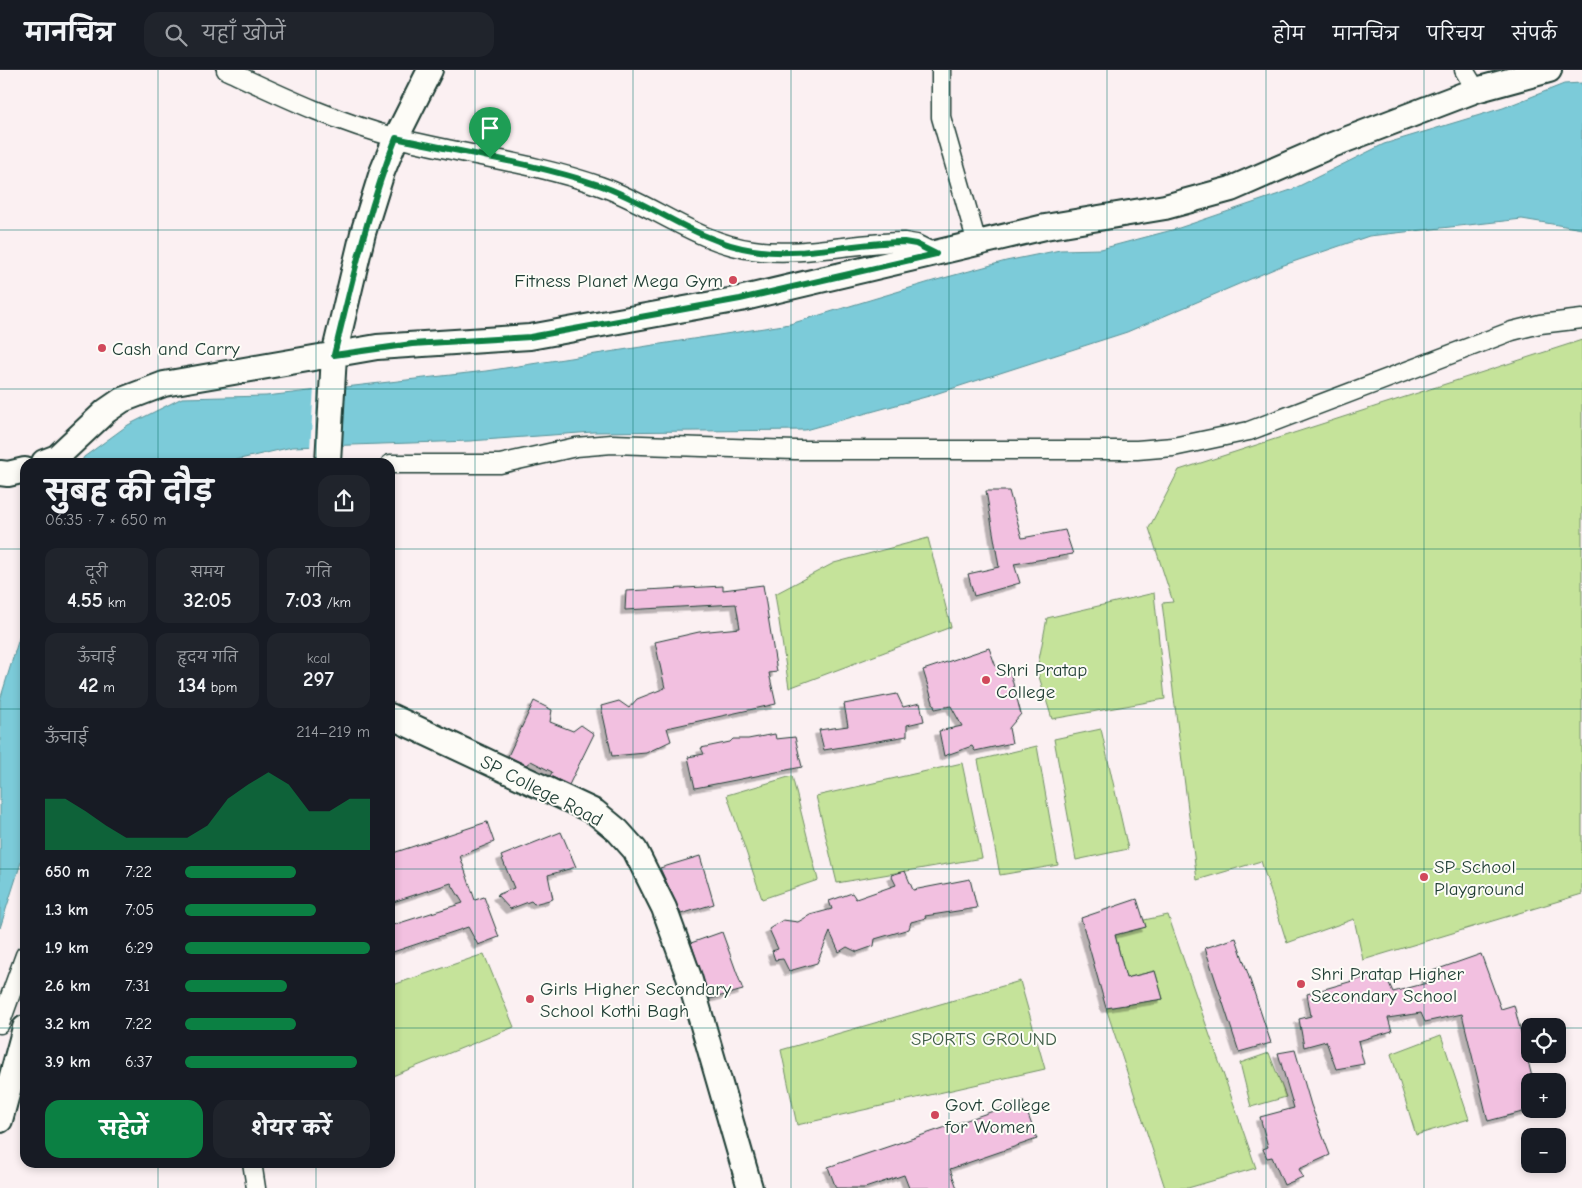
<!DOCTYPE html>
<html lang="hi">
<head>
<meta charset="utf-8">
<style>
	:root { --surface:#171b24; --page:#20242c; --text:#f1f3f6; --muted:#9ea1a6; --line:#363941; --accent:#0b8043 }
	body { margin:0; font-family:"Comic Neue","Playpen Sans Deva",sans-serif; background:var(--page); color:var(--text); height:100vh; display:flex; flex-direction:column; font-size:19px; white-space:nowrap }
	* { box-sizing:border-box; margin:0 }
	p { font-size:16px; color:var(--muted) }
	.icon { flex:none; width:28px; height:28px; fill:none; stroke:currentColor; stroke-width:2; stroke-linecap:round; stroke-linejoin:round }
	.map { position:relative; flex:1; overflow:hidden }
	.details { position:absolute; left:20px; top:388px; width:375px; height:710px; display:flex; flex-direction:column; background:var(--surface); border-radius:15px; box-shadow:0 2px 8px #0003 }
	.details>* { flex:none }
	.tools { position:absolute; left:1521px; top:948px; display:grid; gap:10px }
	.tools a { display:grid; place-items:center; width:45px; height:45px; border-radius:10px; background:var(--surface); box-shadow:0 2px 8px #0003; font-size:25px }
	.pin { position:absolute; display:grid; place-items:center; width:42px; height:42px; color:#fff; margin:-51px -21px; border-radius:50% 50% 50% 0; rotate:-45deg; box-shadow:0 0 5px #0007 }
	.pin .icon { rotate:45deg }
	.round { display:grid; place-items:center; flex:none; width:52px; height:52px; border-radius:15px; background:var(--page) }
	.headline { display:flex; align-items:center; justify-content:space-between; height:85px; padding:0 25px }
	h1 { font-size:28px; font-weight:700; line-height:38px }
	.stats { display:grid; grid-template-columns:repeat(3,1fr); gap:8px; height:85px; padding:5px 25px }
	.stats div { display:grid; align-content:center; border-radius:12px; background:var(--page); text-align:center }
	.stats b { font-size:21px; font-weight:700 }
	.stats small { font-size:14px; font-weight:400 }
	.stats p { font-size:14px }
	.chart { height:140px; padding:10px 25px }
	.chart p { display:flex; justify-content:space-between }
	.chart svg { width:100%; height:90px; margin-top:5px; fill:var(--accent); opacity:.7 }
	.button { display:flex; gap:10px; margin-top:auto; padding:10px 25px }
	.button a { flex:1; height:58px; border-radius:15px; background:var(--accent); color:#fff; font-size:20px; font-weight:700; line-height:58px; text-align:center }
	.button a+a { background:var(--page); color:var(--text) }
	ul { padding:0 25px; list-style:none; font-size:16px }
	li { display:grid; grid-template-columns:80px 60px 1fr; align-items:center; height:38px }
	li i { height:12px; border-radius:6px; background:var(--accent) }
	header { display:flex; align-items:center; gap:30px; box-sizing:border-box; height:70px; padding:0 25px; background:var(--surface); border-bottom:1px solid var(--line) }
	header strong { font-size:24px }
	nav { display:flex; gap:28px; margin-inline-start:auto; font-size:18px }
	.search { width:350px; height:45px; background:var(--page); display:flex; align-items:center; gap:12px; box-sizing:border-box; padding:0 18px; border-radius:15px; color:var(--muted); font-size:19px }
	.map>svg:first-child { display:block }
	.green { fill:#c5e39a; stroke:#729067 }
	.water { fill:#7ccbd9; stroke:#579297 }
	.pier { fill:#fbf0f2 }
	.building { fill:#f2c0e0; stroke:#1f3d34; filter:url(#shadow) }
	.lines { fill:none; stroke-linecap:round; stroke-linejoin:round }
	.street-casing { stroke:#1f3d34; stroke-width:21 }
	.secondary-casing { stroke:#1f3d34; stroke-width:28 }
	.street { stroke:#fdfcf7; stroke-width:18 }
	.secondary { stroke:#fdfcf7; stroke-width:24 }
	.route-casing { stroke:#fff; stroke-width:10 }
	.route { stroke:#0b8043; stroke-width:6 }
	.grid { fill:none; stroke:#0f766e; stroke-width:1; stroke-opacity:0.55 }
	.poi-dot { fill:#d1495b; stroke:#fdfcf7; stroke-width:2 }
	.labels { text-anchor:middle; stroke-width:4; stroke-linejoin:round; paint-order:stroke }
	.poi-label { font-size:19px; fill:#1f3d34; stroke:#fdfcf7; text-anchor:start }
	.street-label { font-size:19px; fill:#1f3d34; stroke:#fdfcf7 }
	.park-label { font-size:19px; fill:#405e48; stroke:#fdfcf7 }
</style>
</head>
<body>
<header>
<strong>मानचित्र</strong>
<div class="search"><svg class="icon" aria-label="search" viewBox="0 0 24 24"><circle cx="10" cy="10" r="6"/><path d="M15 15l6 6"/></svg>यहाँ खोजें</div>
<nav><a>होम</a><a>मानचित्र</a><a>परिचय</a><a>संपर्क</a></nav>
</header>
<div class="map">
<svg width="1582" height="1118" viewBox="0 0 1582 1118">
	<defs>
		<filter id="shadow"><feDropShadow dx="-4.5" dy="4.5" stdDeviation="0" flood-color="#0004"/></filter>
	</defs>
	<rect width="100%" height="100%" fill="#fbf0f2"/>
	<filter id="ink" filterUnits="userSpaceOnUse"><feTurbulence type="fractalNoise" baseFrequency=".02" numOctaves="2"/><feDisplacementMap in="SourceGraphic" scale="10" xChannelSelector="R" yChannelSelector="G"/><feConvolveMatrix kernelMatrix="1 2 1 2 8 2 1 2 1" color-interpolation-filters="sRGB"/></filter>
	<g filter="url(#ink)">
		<path class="green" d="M1582,270V824L1363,890L1354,849L1287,873L1261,791L1197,810L1162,533L1173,532L1149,458L1179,400Z
			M928,468L951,557L789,618L775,524L834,493Z
			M1154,523L1165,629L1052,649L1037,600L1047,548Z
			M1101,659L1128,779L1076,790L1054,669Z
			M1037,676L1058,795L1000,805L978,690Z
			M962,693L982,788L837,813L816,726Z
			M792,706L818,810L762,829L727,725Z
			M1168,845L1256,1098L1188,1118H1165L1106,938L1163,929L1155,901L1126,908L1115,865L1146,857L1144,850Z
			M484,884L514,957L390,1007V916Z
			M1020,911L1045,999L797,1055L781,980Z
			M1441,965L1469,1049L1416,1065L1391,984Z
			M1269,983L1286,1027L1251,1037L1240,993Z"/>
		<path class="water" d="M1582,13V159L1522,149L1369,166L1281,196L1127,262L929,326L805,360L593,362L470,371L292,377L227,392H81L84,387L128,355L182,328L266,326L486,301L790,254L933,211L1006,191L1060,180L1101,179L1176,159L1291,120L1384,74L1503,38L1564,14Z
			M25,549V780L0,858V630Z"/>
		<path class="pier" d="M339,314L335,378L310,379L314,317Z"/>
		<path class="building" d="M986,421H1009L1022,468L1065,460L1073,484L1014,494L1020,513L974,526L968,504L999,497Z
			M763,515L777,602L769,603L776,634L667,658L671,671L646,683L612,686L601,636L619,631L629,638L637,629L665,618L655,572L699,562L740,558L736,534L625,540L626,521L723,516V520Z
			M989,578L996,597L1008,594L1021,644L1009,658L1012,673L975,681L972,676L944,686L939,661L962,656L951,636L935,639L923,600Z
			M897,624L903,637L920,633L924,651L907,655V666L824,680L819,660L848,656L844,634Z
			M534,631L552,640L550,652L573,661L581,655L594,664L569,715L550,706L552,702L531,691L526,695L508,686Z
			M775,664L776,669L795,667L802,697L695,718L688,687L704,684L701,678L730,672L733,669H748Z
			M487,752L494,772L460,786L475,830L484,827L499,867L478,875L468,857L390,883V856L463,833L451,813L390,833V784Z
			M561,762L576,797L548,805L553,829L534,834L531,831L510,839L497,825L514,818L501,786Z
			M700,786L714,834L681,844L660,798Z
			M905,801L913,820L970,809L977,838L925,846L926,848L911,852L909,859L875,869L874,876L857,882L847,877L839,882L830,862L817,893L789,901L783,889L775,890L772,881L778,879L769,859L783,850L798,852L810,845L832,839L829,831L852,823L856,829L896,815L891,805Z
			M1137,829L1146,857L1115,865L1126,908L1155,901L1163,929L1106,938L1081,848Z
			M722,862L743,920L710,929L691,873Z
			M1236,868L1271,973L1239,982L1205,878Z
			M1481,884L1501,939L1514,935L1533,1011H1530V1040L1488,1051L1462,944L1425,952L1421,943L1388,948L1392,961L1358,971L1364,994L1336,999L1326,971L1304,977L1299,949L1311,946L1307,924L1384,902L1393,922L1427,913L1424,904Z
			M1295,980L1311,1035L1330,1085L1299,1099L1303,1107L1284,1115L1272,1087L1267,1088L1263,1079L1268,1077L1260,1047L1294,1038L1278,983Z
			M1023,1031L1037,1069L950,1099L957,1118H909L904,1105L865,1118H836L828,1097Z"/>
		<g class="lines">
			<g class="street-casing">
				<path id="street" d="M226,0C282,26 338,53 398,68C465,85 535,93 600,116C652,134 698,173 753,180C803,187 855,172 904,172L916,174L936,184
					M941,0V47L977,173
					M1464,0L1476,20
					M390,394H500L576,377L612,374L795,380H1137L1173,377L1249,361L1512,261L1540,254L1582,249
					M0,954L25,885
					M252,1092L256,1118"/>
			</g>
			<g class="secondary-casing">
				<path id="secondary" d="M44,392L57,387L106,341L122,330L164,314L377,277L530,267L740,229L1045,157L1165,137L1231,119L1332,75L1476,20L1549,0
					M328,392L334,285L363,163L382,102L396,68L430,0
					M0,403L8,404L25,400
					M390,646L595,742L618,761L635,780L664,838L689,907L750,1118
					M0,1050L25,958"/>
			</g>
			<use href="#street" class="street"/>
			<use href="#secondary" class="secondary"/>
		</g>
	</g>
	<g class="lines" filter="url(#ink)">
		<g class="route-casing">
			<path id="route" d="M396,68C464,83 533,93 599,115C652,133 697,172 753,180C803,188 854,172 904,172L916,174L936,184L740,229L530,267L412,274L334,285C352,212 368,138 396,68Z"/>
		</g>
		<use href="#route" class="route"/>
	</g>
	<path class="grid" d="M158,0V392M316,0V392M475,0V1118M633,0V1118M791,0V1118M949,0V1118M1107,0V1118M1266,0V1118M1424,0V1118M0,160H1582M0,319H1582M0,479H25M390,479H1582M0,639H25M390,639H1582M0,799H25M390,799H1582M0,958H25M390,958H1530M1558,958H1582M158,1092V1118M316,1092V1118"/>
	<g class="poi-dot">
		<circle cx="733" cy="210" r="5"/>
		<circle cx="102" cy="278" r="5"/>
		<circle cx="986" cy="610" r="5"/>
		<circle cx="1424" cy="807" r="5"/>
		<circle cx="1301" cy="914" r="5"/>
		<circle cx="530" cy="929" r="5"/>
		<circle cx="935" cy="1045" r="5"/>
	</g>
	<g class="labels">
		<g class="poi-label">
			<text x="723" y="217" text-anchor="end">Fitness Planet Mega Gym</text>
			<text x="112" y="285">Cash and Carry</text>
			<text x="996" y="606">Shri Pratap<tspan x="996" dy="22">College</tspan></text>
			<text x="1434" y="803">SP School<tspan x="1434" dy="22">Playground</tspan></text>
			<text x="1311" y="910">Shri Pratap Higher<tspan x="1311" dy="22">Secondary School</tspan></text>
			<text x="540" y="925">Girls Higher Secondary<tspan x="540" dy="22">School Kothi Bagh</tspan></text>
			<text x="945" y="1041">Govt. College<tspan x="945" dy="22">for Women</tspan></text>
		</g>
		<g class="street-label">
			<text transform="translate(542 720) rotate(27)" y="7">SP College Road</text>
		</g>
		<g class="park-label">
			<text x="984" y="975">SPORTS GROUND</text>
		</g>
	</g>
</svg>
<div class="tools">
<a><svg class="icon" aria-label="locate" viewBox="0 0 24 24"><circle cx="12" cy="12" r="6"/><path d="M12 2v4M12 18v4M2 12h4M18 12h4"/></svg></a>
<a>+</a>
<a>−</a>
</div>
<div class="pin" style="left:490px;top:88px;background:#1e9e55"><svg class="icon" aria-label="arrive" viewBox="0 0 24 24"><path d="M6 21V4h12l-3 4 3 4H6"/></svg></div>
<section class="details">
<div class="headline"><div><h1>सुबह की दौड़</h1><p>06:35 · 7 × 650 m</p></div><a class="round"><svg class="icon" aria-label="share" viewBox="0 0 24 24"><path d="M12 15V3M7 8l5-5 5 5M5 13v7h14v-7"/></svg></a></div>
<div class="stats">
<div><p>दूरी</p><b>4.55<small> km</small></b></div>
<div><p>समय</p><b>32:05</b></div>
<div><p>गति</p><b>7:03<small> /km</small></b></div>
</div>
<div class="stats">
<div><p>ऊँचाई</p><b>42<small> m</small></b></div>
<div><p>हृदय गति</p><b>134<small> bpm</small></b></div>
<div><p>kcal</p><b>297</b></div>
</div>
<div class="chart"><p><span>ऊँचाई</span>214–219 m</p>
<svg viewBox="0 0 160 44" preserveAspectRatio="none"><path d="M0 44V19L10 19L20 25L30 32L40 38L50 38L60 38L70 38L80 32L90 19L100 12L110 6L120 12L130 25L140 25L150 19L160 19V44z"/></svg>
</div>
<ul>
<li><b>650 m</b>7:22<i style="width:60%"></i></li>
<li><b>1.3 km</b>7:05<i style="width:71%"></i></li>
<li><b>1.9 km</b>6:29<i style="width:100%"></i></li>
<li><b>2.6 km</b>7:31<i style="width:55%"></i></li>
<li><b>3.2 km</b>7:22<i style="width:60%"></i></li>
<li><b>3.9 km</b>6:37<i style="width:93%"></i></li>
</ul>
<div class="button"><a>सहेजें</a><a>शेयर करें</a></div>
</section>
</div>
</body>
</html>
